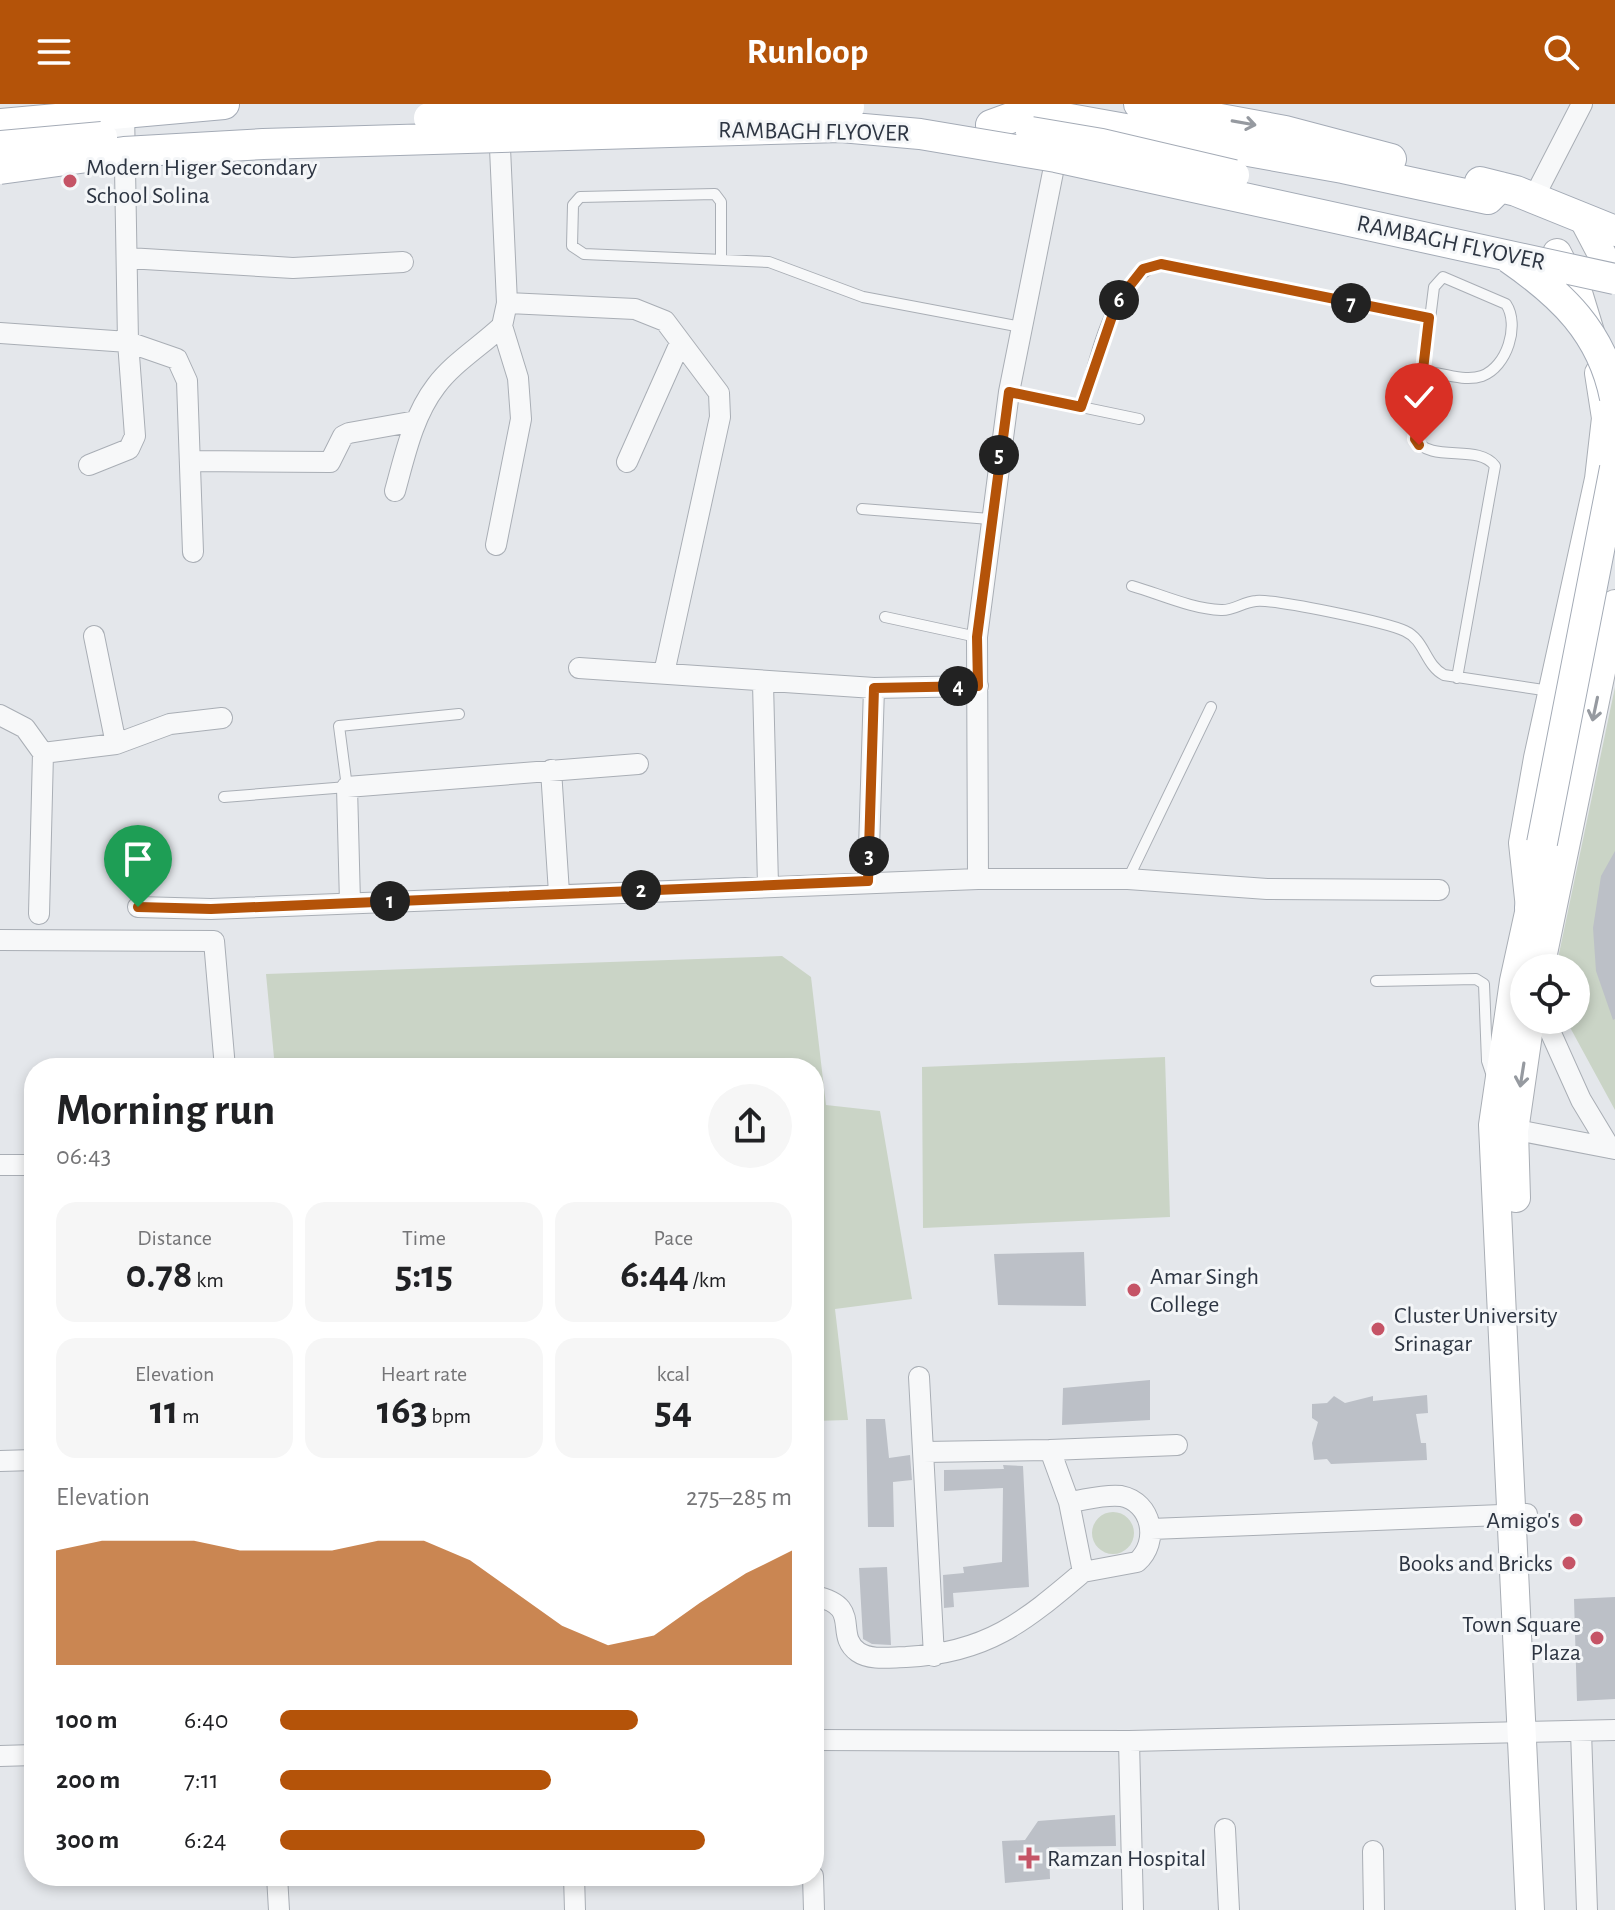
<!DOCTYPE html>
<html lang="en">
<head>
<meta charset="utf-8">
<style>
	:root { --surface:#fff; --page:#f6f6f6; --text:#202124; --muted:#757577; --accent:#b45309 }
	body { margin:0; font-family:"Alegreya Sans",sans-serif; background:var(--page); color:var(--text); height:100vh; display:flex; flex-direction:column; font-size:30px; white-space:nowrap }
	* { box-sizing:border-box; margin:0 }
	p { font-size:26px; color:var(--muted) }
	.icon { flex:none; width:44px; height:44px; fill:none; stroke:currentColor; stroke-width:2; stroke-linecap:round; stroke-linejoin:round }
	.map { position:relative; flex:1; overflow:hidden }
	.details { position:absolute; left:24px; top:954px; width:800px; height:828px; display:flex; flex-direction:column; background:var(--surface); border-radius:32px; box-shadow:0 4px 12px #0003 }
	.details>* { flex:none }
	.fabs { position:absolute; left:1510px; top:850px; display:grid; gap:16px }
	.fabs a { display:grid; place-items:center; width:80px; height:80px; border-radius:50%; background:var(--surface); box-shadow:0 4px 12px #0003; font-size:40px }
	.pin { position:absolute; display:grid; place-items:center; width:68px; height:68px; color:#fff; margin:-82px -34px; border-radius:50% 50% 50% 0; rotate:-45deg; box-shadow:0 0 8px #0007 }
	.pin .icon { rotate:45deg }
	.km { position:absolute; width:40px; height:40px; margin:-20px; border-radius:50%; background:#222; color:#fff; font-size:22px; line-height:40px; text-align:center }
	.round { display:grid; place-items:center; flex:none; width:84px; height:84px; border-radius:42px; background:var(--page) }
	.summary { display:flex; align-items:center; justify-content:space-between; height:136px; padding:0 32px }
	h1 { font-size:44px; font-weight:600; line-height:60px }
	.metrics { display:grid; grid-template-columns:repeat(3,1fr); gap:12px; height:136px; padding:8px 32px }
	.metrics div { display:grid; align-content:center; border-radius:20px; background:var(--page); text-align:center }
	.metrics b { font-size:40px; font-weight:600 }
	.metrics small { font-size:22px; font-weight:400 }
	.metrics p { font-size:22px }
	.chart { height:224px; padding:16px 32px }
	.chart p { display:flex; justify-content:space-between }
	.chart svg { width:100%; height:144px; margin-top:8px; fill:var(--accent); opacity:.7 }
	ul { padding:0 32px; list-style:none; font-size:26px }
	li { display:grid; grid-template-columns:128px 96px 1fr; align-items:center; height:60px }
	li i { height:20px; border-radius:10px; background:var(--accent) }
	header { display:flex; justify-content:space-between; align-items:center; height:104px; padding:0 32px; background:var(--accent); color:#fff; font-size:36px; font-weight:600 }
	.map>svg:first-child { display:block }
	.green { fill:#cad4c6 }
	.building { fill:#bcc0c7 }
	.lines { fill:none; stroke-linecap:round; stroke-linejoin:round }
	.lane-casing { stroke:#a9aeb5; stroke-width:12 }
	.street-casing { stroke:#a9aeb5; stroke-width:22 }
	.secondary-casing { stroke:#a9aeb5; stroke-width:30 }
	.primary-casing { stroke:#a4abb6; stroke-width:32 }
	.lane { stroke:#f7f8f9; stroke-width:10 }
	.street { stroke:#f7f8f9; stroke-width:20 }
	.secondary { stroke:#fff; stroke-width:28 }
	.primary { stroke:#fff; stroke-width:30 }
	.primary-bridge-casing { stroke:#a4abb6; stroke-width:32; stroke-linecap:butt }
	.primary-bridge { stroke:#fff; stroke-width:30 }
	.oneway { stroke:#969aa0 }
	.route-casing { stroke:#fff; stroke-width:16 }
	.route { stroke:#b45309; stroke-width:10 }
	.poi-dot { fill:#c55466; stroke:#f4f6f8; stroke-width:3 }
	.labels { text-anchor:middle; stroke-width:6; stroke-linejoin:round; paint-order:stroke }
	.street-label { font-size:24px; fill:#2d3542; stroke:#f4f6f8 }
	.poi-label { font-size:24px; fill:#2d3542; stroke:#f4f6f8; text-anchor:start }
</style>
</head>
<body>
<header><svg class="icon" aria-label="menu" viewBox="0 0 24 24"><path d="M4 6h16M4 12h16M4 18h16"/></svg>Runloop<svg class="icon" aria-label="search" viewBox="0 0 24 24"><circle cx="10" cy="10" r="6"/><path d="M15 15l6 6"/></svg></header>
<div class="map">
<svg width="1615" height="1806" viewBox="0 0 1615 1806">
	<rect width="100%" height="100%" fill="#e4e7eb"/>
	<path class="green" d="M1615,583V1006L1566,916H1576V864H1556Z
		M782,852L811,873L826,1001L880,1007L912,1195L835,1205L848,1316L814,1317V964H275L266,870Z
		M1165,953L1170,1113L923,1124L922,963Z
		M1092 1429a21 21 0 1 1 42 0a21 21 0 1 1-42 0Z"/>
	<path class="building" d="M1615,747V915L1613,916L1596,867L1593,824L1601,772Z
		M1084,1148L1086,1202L998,1201L994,1150Z
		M1150,1276V1316L1062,1321L1063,1284Z
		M1427,1291L1428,1309L1416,1310L1421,1339H1426L1427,1356L1331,1360L1327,1355L1314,1356L1312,1339L1318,1318L1312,1314V1300L1327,1299L1334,1292L1345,1299L1373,1292V1297Z
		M866,1315H885L889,1354L910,1351L912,1376L893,1378L894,1423H868Z
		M1003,1361L1023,1362L1029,1483L953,1489L954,1503L944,1504L943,1471L964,1469L963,1463L1002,1458L1003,1384L944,1387V1366L1004,1365Z
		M887,1463L891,1541L872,1540L863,1535L859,1464Z
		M1615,1493V1595L1577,1597L1574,1495Z
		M1115,1711L1116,1742L1049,1743L1050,1775L1005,1779L1002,1737L1025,1736L1038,1717Z"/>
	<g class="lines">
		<g class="lane-casing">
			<path id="lane" d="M721,154V98L715,90L580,93L573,101L572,142L584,150L769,158L863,193L1021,223
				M1424,267C1441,269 1465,278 1482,272C1507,263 1520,221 1506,200L1443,173L1434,183L1415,335C1431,360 1478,339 1495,362L1457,574
				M1009,288L1139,315
				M1081,303C1097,255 1107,177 1161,160L1429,214
				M862,405L990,415
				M1132,482C1160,490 1192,505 1221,506C1233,507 1243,498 1256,497C1275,495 1386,518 1405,527C1425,536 1425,561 1444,571L1550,587
				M885,513L977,533
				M224,693L347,683L339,622L459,610
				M1128,775L1211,603
				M1376,877L1476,875L1484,880L1487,957L1492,972"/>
		</g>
		<g class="street-casing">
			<path id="street" d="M1533,95L1582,0
				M128,154L293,164L403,158
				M507,199L635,205L665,217L719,289L720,313L664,569
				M0,229L128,238L177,255L187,277L193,448
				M191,357L330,358L343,332L349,329L416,317
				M627,358L680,239
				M89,361L129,345L135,332L128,238L124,6
				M395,387C405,351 413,312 436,282C453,259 481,242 502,222L507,199L499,22
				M496,441L521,315L518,274L502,222
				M94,532L116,640
				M579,564L874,584L978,582
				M763,579L768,781
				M0,611L25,624L43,649
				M551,666L559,789
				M978,775L977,533L1009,288L1056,53
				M868,777L874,584
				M350,799L347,683L638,660
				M138,803L211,805L978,775H1128L1267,785L1439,786
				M39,810L43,649L116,640L170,620L222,614
				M0,836L214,837L225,964
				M1545,916L1581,996L1610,1044
				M1501,1023L1615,1045
				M0,1061H34
				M919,1273L934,1552
				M1050,1346L1177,1341
				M0,1357L34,1356
				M1069,1398C1085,1396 1104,1390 1121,1392C1152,1398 1160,1438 1137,1458L1083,1468
				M1151,1425L1527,1410
				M814,1492C864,1502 833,1530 858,1548C871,1557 892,1553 906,1553C987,1549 1024,1518 1083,1468L1069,1398L1050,1346L924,1348
				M1581,1627L1587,1806
				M814,1636L1129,1637L1615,1626
				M1129,1637L1133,1806
				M0,1652L34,1651
				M1225,1725L1229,1806
				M1373,1747L1374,1806
				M277,1772L279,1806
				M574,1772L575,1806
				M813,1772L814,1806"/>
		</g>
		<g class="secondary-casing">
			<path id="secondary" d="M1585,118L1615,175
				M1557,149L1579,192L1590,228
				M1540,864L1615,500
				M1516,1094L1514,1027L1530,916
				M1530,1806L1493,1021L1514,877L1530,804L1523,739L1538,654L1599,375L1606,314L1599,269"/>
		</g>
		<g class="primary-casing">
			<path id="primary" d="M1139,0L1285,27L1391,55
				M0,20L224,0
				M991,21L1016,12L1064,14L1343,64L1488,95L1500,83
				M1480,78L1516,87L1615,127
				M1530,804L1542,739"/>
		</g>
		<use href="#lane" class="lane"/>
		<use href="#street" class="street"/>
		<use href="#secondary" class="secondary"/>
		<use href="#primary" class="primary"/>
		<g class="primary-bridge-casing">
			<path id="primary-bridge" d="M429,14L691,3H849
				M1031,28L1102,40L1234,71
				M0,42L102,33
				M0,65L124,48L263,40L841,23L920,30L1056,53L1615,175
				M1509,154C1561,190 1602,228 1615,294
				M1542,739L1615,364"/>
		</g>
		<use href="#primary-bridge" class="primary-bridge"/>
	</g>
	<defs><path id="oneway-shaft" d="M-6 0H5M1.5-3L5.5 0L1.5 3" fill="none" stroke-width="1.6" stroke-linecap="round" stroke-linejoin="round" transform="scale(2)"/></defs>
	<g class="oneway">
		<use href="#oneway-shaft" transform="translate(1244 19) rotate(10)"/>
		<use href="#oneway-shaft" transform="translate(1595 605) rotate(102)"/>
		<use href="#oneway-shaft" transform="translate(1522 971) rotate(99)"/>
	</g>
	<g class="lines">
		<g class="route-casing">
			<path id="route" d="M138,803L211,805L868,777L874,584L978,582L977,533L1009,288L1081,303L1117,198L1143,165L1161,160L1429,214L1415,335L1419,341"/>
		</g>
		<use href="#route" class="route"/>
	</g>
	<g class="poi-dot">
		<circle cx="70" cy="77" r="8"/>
		<circle cx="1134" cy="1186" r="8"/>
		<circle cx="1378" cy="1225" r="8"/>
		<circle cx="1576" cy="1416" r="8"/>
		<circle cx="1569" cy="1459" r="8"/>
		<circle cx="1597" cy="1534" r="8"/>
		<path d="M1025 1742h8v8h8v8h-8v8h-8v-8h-8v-8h8z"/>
	</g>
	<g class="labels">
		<g class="street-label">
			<text transform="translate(814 27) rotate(1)" y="8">RAMBAGH FLYOVER</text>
			<text transform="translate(1451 138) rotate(12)" y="8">RAMBAGH FLYOVER</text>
		</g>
		<g class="poi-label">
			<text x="86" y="71">Modern Higer Secondary<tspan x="86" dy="28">School Solina</tspan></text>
			<text x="1150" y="1180">Amar Singh<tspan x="1150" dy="28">College</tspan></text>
			<text x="1394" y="1219">Cluster University<tspan x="1394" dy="28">Srinagar</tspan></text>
			<text x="1560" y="1424" text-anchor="end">Amigo's</text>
			<text x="1553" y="1467" text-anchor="end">Books and Bricks</text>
			<text x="1581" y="1528" text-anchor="end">Town Square<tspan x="1581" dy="28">Plaza</tspan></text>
			<text x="1047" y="1762">Ramzan Hospital</text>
		</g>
	</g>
</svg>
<div class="fabs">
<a><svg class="icon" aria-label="locate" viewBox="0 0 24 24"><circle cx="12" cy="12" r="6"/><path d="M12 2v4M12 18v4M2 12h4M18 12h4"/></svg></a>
</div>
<div class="pin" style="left:138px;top:803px;background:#1e9e55"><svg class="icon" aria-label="arrive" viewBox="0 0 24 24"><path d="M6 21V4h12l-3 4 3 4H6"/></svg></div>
<div class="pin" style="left:1419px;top:341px;background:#d93025"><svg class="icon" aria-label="check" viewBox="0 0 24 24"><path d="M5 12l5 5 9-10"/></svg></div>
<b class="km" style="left:390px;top:797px">1</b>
<b class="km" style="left:641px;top:786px">2</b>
<b class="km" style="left:869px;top:752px">3</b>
<b class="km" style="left:958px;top:582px">4</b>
<b class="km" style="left:999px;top:351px">5</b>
<b class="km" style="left:1119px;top:196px">6</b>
<b class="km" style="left:1351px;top:199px">7</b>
<section class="details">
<div class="summary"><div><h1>Morning run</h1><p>06:43</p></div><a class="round"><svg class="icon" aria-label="share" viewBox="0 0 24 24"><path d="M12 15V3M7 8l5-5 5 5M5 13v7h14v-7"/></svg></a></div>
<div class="metrics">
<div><p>Distance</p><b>0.78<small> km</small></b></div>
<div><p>Time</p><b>5:15</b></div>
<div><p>Pace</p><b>6:44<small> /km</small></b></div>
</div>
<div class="metrics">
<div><p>Elevation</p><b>11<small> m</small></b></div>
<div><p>Heart rate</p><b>163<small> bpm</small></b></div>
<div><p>kcal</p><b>54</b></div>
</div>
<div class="chart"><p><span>Elevation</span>275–285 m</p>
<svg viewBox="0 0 160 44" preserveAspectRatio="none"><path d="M0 44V9L10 6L20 6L30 6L40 9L50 9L60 9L70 6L80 6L90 12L100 22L110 32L120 38L130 35L140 25L150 16L160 9V44z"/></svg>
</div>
<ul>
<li><b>100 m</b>6:40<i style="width:70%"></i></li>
<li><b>200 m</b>7:11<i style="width:53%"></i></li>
<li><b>300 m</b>6:24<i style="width:83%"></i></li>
</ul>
</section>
</div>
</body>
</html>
